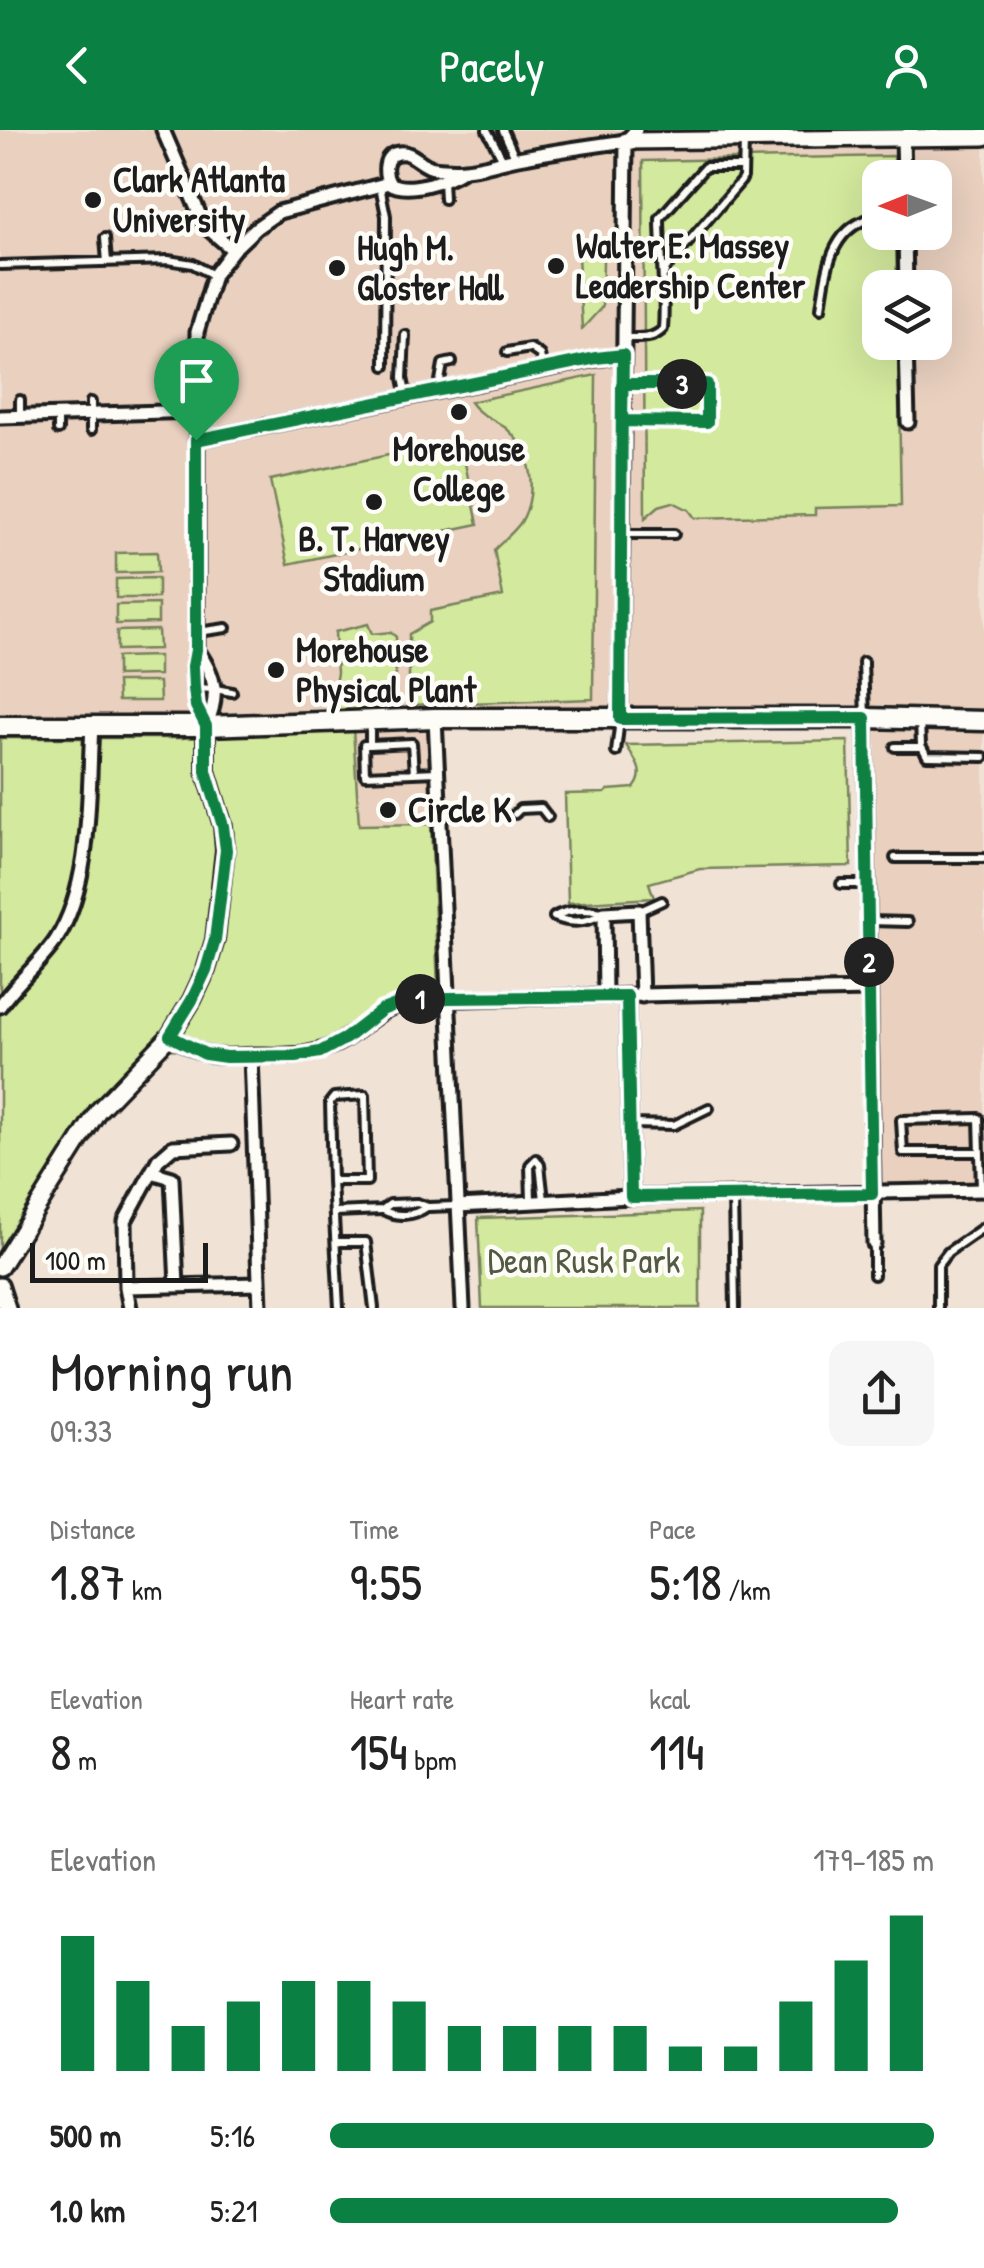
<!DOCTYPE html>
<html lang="en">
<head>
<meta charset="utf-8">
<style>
	:root { --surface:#fff; --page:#f6f6f6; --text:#222; --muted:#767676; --accent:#0b8043 }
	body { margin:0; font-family:"Patrick Hand",sans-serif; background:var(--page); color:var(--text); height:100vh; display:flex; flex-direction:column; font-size:38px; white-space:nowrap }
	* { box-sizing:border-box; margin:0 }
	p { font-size:32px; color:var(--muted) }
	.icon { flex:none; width:55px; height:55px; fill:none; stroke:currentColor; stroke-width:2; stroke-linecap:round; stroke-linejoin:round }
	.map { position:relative; height:1178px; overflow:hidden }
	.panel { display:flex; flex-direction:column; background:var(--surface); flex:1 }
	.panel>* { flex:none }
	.needle { width:65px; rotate:269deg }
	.tools { position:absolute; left:862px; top:30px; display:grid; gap:20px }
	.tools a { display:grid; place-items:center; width:90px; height:90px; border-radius:20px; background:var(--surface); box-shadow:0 10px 40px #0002; font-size:50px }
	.scale { position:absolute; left:30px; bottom:25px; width:178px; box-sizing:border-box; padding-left:10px; border:5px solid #1c1c1c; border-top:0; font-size:28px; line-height:35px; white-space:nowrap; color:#1c1c1c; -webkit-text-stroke:8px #fdfcf7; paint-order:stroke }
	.pin { position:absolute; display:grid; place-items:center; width:85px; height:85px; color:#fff; margin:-102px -42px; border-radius:50% 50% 50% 0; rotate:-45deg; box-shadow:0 0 10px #0007 }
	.pin .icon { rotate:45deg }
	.km { position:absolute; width:50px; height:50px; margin:-25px; border-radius:50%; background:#222; color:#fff; font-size:28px; line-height:50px; text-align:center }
	.round { display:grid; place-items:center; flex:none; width:105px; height:105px; border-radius:20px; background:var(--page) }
	.overview { display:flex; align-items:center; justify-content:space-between; height:170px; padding:0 50px }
	h1 { font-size:55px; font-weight:600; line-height:75px }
	.metrics { display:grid; grid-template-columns:repeat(3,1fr); gap:15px; height:170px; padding:10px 50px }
	.metrics div { display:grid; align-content:center }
	.metrics b { font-size:50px; font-weight:600 }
	.metrics small { font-size:28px; font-weight:400 }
	.metrics p { font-size:28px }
	.chart { height:280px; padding:20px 50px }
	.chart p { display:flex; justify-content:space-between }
	.chart svg { width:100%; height:180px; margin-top:10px; stroke:var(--accent); stroke-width:6 }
	ul { padding:0 50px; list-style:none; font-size:32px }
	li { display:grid; grid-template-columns:160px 120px 1fr; align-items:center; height:75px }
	li i { height:25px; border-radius:12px; background:var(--accent) }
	header { display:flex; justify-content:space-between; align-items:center; height:130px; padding:0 50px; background:var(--accent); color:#fff; font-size:45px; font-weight:600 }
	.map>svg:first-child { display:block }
	.built { fill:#e9d0bf; fill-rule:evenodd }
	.green { fill:#d3e99d; stroke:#78825c; stroke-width:2.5 }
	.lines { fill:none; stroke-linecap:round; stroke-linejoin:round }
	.service-casing { stroke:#1c1c1c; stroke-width:14 }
	.minor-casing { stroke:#1c1c1c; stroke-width:19 }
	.tertiary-casing { stroke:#1c1c1c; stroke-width:22 }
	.secondary-casing { stroke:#1c1c1c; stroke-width:25 }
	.service { stroke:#fdfcf7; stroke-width:6 }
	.minor { stroke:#fdfcf7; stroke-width:11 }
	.tertiary { stroke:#fdfcf7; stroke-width:15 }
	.secondary { stroke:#fdfcf7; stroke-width:18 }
	.route-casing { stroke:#fff; stroke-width:20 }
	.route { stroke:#0b8043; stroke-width:12 }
	.poi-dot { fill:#1c1c1c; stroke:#fdfcf7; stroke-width:4 }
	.labels { text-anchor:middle; stroke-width:9; stroke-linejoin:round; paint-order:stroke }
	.poi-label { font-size:35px; font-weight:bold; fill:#1c1c1c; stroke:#fdfcf7; text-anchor:start }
	.park-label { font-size:35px; fill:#535a43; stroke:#fdfcf7 }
</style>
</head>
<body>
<header><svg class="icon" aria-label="back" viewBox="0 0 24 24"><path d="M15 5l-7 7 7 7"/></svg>Pacely<svg class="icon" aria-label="person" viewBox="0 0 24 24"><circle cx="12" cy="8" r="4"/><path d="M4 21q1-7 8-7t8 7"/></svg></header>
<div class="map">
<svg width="984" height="1178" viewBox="0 0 984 1178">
	<rect width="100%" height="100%" fill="#f1e2d6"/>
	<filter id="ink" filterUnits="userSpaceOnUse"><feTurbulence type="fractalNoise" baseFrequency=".01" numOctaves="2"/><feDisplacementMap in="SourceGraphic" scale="20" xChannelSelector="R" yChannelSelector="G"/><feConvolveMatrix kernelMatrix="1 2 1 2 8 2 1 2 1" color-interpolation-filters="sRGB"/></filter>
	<g filter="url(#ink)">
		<path class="built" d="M0,0H635L627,10L798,13L912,0H951L984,7V1060L864,1059L863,593L0,596ZM880,48H935V102H880ZM880,158H935V212H880Z
			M427,597L431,694L359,695L353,598Z"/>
		<path class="green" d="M894,26L895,47L880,48V102L896,103L897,157L880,158V212L898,213L901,376L815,378V385L695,388L689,380L673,372L659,376L645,388L643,31Z
			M577,107L603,130L602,177L582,199Z
			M596,245L593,569L409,575V504L430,492V481L503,466L494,420C503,411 514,402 521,392C538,363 532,321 507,299C494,288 479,286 470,272Z
			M460,310L478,394L288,434L270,350Z
			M157,422L158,442L116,443V423Z
			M158,448V468H116V449Z
			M158,474V493L116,494V475Z
			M368,494L372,504L391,502L396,507L395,578L330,580L337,543L335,502Z
			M158,500L159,519L117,520V501Z
			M159,526V545L117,546V527Z
			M117,552H159L160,571H118Z
			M224,593L353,598L359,695L431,694L438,857L383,872L318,916L244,922L163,919L124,961L87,1008L0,1147V608H183Z
			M848,611L851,736L700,739L649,753L654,768L568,773L565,664L605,663L608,660L634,658C647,643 635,630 626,615Z
			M700,1081V1178H482L478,1088Z"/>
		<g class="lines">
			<g class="service-casing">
				<path id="service" d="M487,0L503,30
					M503,0L515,27
					M443,50L444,69
					M380,56L386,86L385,236
					M105,108L107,132
					M0,135L168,130L193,134L213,145
					M664,145L666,138L741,51L743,47L744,11
					M821,178C827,137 831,94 880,86
					M405,205L403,248L407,267
					M624,208C638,208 653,210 663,199C666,162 660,126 660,88L705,37H743
					M507,222L530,218L540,225L543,238
					M438,262L443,234L452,232
					M20,270V285
					M91,272V300
					M58,286V300
					M624,291H707V254L625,255
					M623,404H674
					M198,502L226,498
					M863,532L865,587
					M195,558L215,559L232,562
					M920,591L921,615L927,626L984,627
					M370,592V615H364L365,645L437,642
					M370,615L412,613L414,643
					M895,617H922
					M616,622L620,589
					M515,684L520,679L541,678L548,687
					M895,728H984
					M841,754H868
					M640,781L662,771
					M554,787C571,794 588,793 603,783
					M554,787C568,778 586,779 603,782
					M870,791L908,792
					M631,994L674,995L709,978
					M980,1022H903L901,990L979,988L981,1059
					M332,1051H367L365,965L334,967L330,972L332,1051L339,1178
					M733,1066L735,1178
					M531,1071L530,1035L536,1029L540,1035L544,1070
					M383,1080C397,1088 414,1086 427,1077
					M335,1082L382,1080L390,1074L417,1073L428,1077L456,1076
					M336,1112H366L374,1178
					M874,1145V1114
					M938,1178V1135L948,1122L984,1097"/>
			</g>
			<g class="minor-casing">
				<path id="minor" d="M163,0L204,95L233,120
					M904,48L903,8L912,0
					M389,53C384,43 383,24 399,23C413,21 421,36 434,38C439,39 460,40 465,39C483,38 501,31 518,28C554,21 590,16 626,11L636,0
					M905,102L906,158
					M906,212L908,292
					M0,287L196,281
					M196,310L596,229L623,225
					M197,520C216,547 220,565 206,596
					M435,588L463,1178
					M865,588L874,1114
					M620,589L626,11
					M206,596C194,571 191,547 197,520V202L214,145L233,120L256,98L279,82L389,53C407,64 446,51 463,40
					M605,866L604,783L639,781L642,866
					M627,866L631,1067
					M0,876C16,852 40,834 56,810C93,753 88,662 92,595
					M170,906C181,912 194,920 206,924C221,928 237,926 253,925C286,925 314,928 344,910C375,890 378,877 419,870L869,860
					M251,925L260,1178
					M231,1014L173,1017L158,1030L125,1091L126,1157L259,1154
					M151,1042L172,1048L177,1156
					M457,1076L631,1067L984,1060
					M126,1157L130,1178"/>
			</g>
			<g class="tertiary-casing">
				<path id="tertiary" d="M626,11L984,7
					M0,1137L98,981L170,906L192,870L206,840L215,810L225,720L223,696L206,641V596
					M0,1156L7,1178"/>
			</g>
			<g class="secondary-casing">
				<path id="secondary" d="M0,596H206L435,588H865L984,591"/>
			</g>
			<use href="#service" class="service"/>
			<use href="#minor" class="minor"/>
			<use href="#tertiary" class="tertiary"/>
			<use href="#secondary" class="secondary"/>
		</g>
	</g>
	<g class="lines" filter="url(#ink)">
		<g class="route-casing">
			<path id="route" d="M196,310V520L193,536L194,558L196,576L206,596V641L223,696L226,720L215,810L206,840L192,870L170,906L205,924L226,927L296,926L320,922L346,908L382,880L400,873L448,868L627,866L631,1067L872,1064L865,588L620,589L622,254H707V292L622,291L623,225L596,228L196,310"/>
		</g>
		<use href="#route" class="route"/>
	</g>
	<g class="poi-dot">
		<circle cx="93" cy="70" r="10"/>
		<circle cx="556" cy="136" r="10"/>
		<circle cx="337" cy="138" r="10"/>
		<circle cx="459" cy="282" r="10"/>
		<circle cx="374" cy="372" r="10"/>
		<circle cx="276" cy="540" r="10"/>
		<circle cx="388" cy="680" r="10"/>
	</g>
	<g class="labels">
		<g class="poi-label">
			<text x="113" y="62">Clark Atlanta<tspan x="113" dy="40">University</tspan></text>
			<text x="576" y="128">Walter E. Massey<tspan x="576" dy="40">Leadership Center</tspan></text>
			<text x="357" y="130">Hugh M.<tspan x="357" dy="40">Gloster Hall</tspan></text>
			<text x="459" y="331" text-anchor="middle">Morehouse<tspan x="459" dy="40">College</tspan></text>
			<text x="374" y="421" text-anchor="middle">B. T. Harvey<tspan x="374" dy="40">Stadium</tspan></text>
			<text x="296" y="532">Morehouse<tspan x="296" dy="40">Physical Plant</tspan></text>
			<text x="408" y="692">Circle K</text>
		</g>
		<g class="park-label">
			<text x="584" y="1143">Dean Rusk Park</text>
		</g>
	</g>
</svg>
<div class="tools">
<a><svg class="needle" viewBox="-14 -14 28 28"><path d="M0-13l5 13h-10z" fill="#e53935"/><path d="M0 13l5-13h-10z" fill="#767676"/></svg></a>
<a><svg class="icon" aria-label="layers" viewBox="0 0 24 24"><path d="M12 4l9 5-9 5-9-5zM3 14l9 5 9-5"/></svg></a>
</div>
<div class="scale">100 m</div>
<div class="pin" style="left:196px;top:310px;background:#1e9e55"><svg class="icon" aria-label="arrive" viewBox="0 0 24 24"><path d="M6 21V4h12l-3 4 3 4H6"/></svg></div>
<b class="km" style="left:420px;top:869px">1</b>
<b class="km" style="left:869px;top:832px">2</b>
<b class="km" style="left:682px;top:254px">3</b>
</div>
<section class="panel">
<div class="overview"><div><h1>Morning run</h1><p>09:33</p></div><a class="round"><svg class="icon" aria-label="share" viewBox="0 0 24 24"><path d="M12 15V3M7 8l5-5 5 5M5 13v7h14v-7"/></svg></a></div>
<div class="metrics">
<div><p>Distance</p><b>1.87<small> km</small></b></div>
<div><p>Time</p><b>9:55</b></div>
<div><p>Pace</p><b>5:18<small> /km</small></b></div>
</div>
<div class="metrics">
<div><p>Elevation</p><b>8<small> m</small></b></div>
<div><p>Heart rate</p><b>154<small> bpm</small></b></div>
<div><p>kcal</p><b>114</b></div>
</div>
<div class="chart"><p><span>Elevation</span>179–185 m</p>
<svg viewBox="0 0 160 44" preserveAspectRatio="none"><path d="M5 44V11M15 44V22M25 44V33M35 44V27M45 44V22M55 44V22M65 44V27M75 44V33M85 44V33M95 44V33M105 44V33M115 44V38M125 44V38M135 44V27M145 44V17M155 44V6"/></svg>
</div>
<ul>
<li><b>500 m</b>5:16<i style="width:100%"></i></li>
<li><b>1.0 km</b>5:21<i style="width:94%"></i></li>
</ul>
</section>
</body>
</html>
